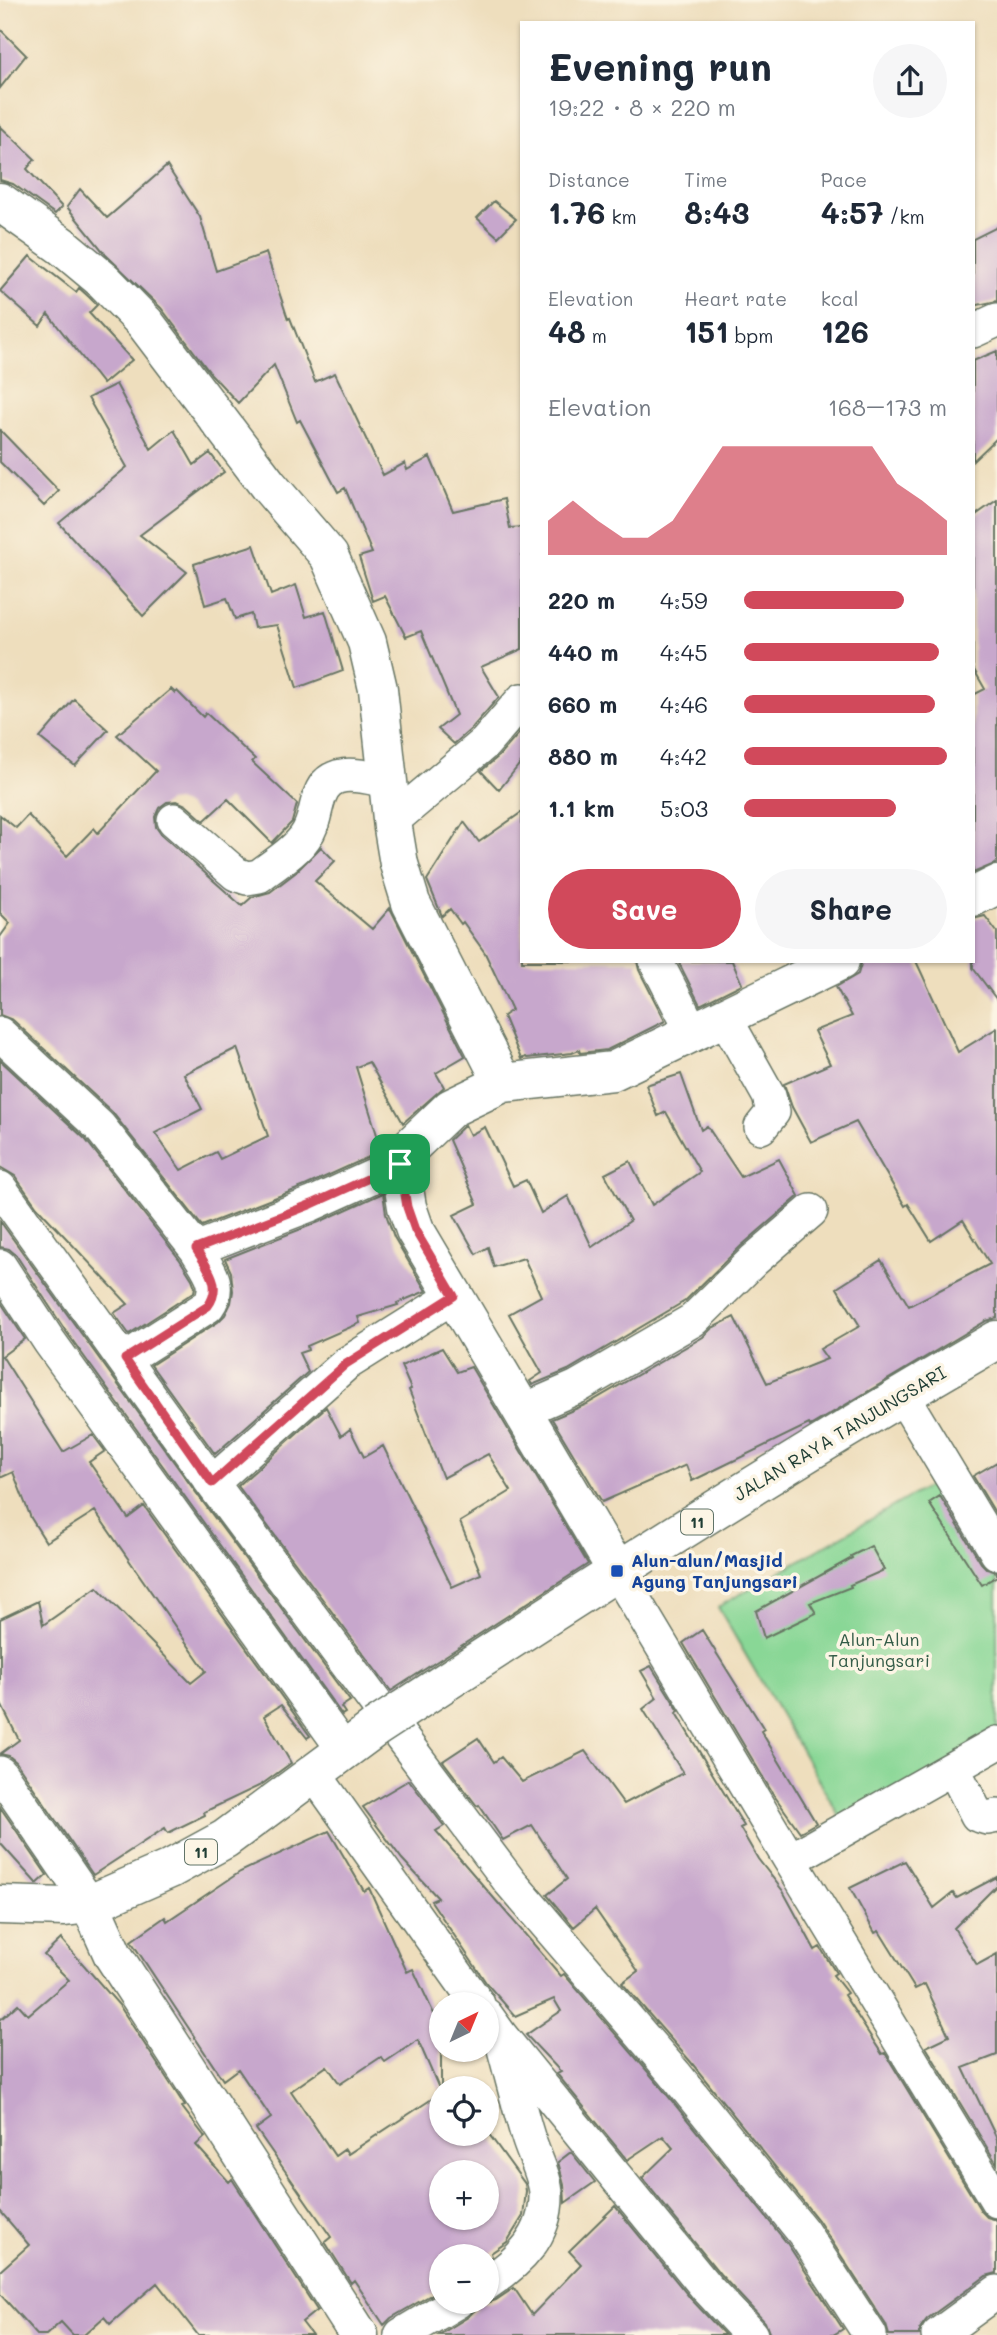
<!DOCTYPE html>
<html lang="en">
<head>
<meta charset="utf-8">
<style>
	:root { --surface:#fff; --page:#f6f6f7; --text:#1f2937; --muted:#747a83; --accent:#d1495b }
	body { margin:0; font-family:Mali,sans-serif; background:var(--page); color:var(--text); height:100vh; display:flex; flex-direction:column; font-size:26px; white-space:nowrap }
	* { box-sizing:border-box; margin:0 }
	p { font-size:23px; color:var(--muted) }
	.icon { flex:none; width:38px; height:38px; fill:none; stroke:currentColor; stroke-width:2; stroke-linecap:round; stroke-linejoin:round }
	.map { position:relative; flex:1; overflow:hidden }
	.side { position:absolute; left:520px; top:21px; width:455px; height:942px; display:flex; flex-direction:column; background:var(--surface); border-radius:0px; box-shadow:0 2px 5px #0004 }
	.side>* { flex:none }
	.needle { width:46px; rotate:43deg }
	.tools { position:absolute; left:429px; top:1992px; display:grid; gap:14px }
	.tools a { display:grid; place-items:center; width:70px; height:70px; border-radius:50%; background:var(--surface); box-shadow:0 2px 5px #0004; font-size:35px }
	.pin { position:absolute; display:grid; place-items:center; width:60px; height:60px; color:#fff; margin:-30px; border-radius:14px; box-shadow:0 4px 10px #0006 }
	.round { display:grid; place-items:center; flex:none; width:74px; height:74px; border-radius:37px; background:var(--page) }
	.overview { display:flex; align-items:center; justify-content:space-between; height:119px; padding:0 28px }
	h1 { font-size:38px; font-weight:800; line-height:52px }
	.metrics { display:grid; grid-template-columns:repeat(3,1fr); gap:10px; height:119px; padding:7px 28px }
	.metrics div { display:grid; align-content:center }
	.metrics b { font-size:30px; font-weight:800 }
	.metrics small { font-size:19px; font-weight:400 }
	.metrics p { font-size:19px }
	.chart { height:196px; padding:14px 28px }
	.chart p { display:flex; justify-content:space-between }
	.chart svg { width:100%; height:126px; margin-top:7px; fill:var(--accent); opacity:.7 }
	.cta { display:flex; gap:14px; margin-top:auto; padding:14px 28px }
	.cta a { flex:1; height:80px; border-radius:42px; background:var(--accent); color:#fff; font-size:28px; font-weight:800; line-height:80px; text-align:center }
	.cta a+a { background:var(--page); color:var(--text) }
	ul { padding:0 28px; list-style:none; font-size:23px }
	li { display:grid; grid-template-columns:112px 84px 1fr; align-items:center; height:52px }
	li i { height:18px; border-radius:9px; background:var(--accent) }
	.map>svg:first-child { display:block }
	.green { fill:#89d796; stroke:#548a65; stroke-width:2 }
	.building { fill:#c7a7cc; fill-rule:evenodd }
	.lines { fill:none; stroke-linecap:round; stroke-linejoin:round }
	.minor-casing { stroke:#677564; stroke-width:36 }
	.tertiary-casing { stroke:#677564; stroke-width:41 }
	.trunk-casing { stroke:#677564; stroke-width:41 }
	.minor { stroke:#fff; stroke-width:33 }
	.tertiary { stroke:#fff; stroke-width:38 }
	.trunk { stroke:#fff; stroke-width:38 }
	.trunk-bridge-casing { stroke:#677564; stroke-width:41; stroke-linecap:butt }
	.trunk-bridge { stroke:#fff; stroke-width:38 }
	.route-casing { stroke:#fff; stroke-width:14 }
	.route { stroke:#d1495b; stroke-width:9 }
	.transit-dot { fill:#1a4fb4; stroke:#fcf5e5; stroke-width:2.5 }
	.labels { text-anchor:middle; stroke-width:7; stroke-linejoin:round; paint-order:stroke }
	.shield { fill:#fcf5e5; stroke:#617469; stroke-width:2 }
	.shield-label { font-size:16px; font-weight:bold; fill:#1f3d34 }
	.street-label { font-size:18px; fill:#1f3d34; stroke:#fcf5e5 }
	.transit-label { font-size:18px; font-weight:bold; fill:#164399; stroke:#fcf5e5; text-anchor:start }
	.park-label { font-size:18px; fill:#345c48; stroke:#fcf5e5 }
</style>
</head>
<body>
<div class="map">
<svg width="997" height="2335" viewBox="0 0 997 2335">
	<rect width="100%" height="100%" fill="#fcf5e5"/>
	<filter id="ink" filterUnits="userSpaceOnUse"><feTurbulence type="fractalNoise" baseFrequency=".0143" numOctaves="2"/><feDisplacementMap in="SourceGraphic" scale="14" xChannelSelector="R" yChannelSelector="G"/><feConvolveMatrix kernelMatrix="1 2 1 2 8 2 1 2 1" color-interpolation-filters="sRGB"/></filter>
	<filter id="wash" filterUnits="userSpaceOnUse"><feTurbulence type="fractalNoise" baseFrequency=".00686" numOctaves="4" result="noise"/><feDisplacementMap in="SourceGraphic" scale="28" xChannelSelector="R" yChannelSelector="G"/><feGaussianBlur stdDeviation="1.57" result="paint"/><feColorMatrix in="noise" values="0 0 0 0 0 0 0 0 0 0 0 0 0 0 0 0 0 1.4 0 .05"/><feComposite in="paint" operator="in"/></filter>
	<g filter="url(#wash)">
		<rect width="100%" height="100%" fill="#eedebd"/>
		<path class="green" d="M946,1476L997,1563V1736L844,1824L718,1607Z"/>
		<g id="blocks">
			<path class="building" d="M0,29L26,55L0,88Z
				M0,126L35,159L27,169L62,207L55,214L13,184L0,180Z
				M167,166L200,217L216,271L266,253L288,319L290,318L315,382L335,373L383,475L405,463L407,470L430,457L453,511L504,499L510,528L522,527V649L481,667L499,697L471,729L454,744L438,729L456,715L421,631L406,637L385,596L373,601L359,557L372,553L345,488L338,492L300,420L297,422L274,365L238,403L211,374L161,308L106,255L67,207L80,189L107,218Z
				M494,201L516,219L498,237L477,218Z
				M997,227V301L973,306V239Z
				M30,256L76,292L79,288L89,297L97,305L89,313L132,360L103,384L48,314L40,326L0,291Z
				M997,351V438L973,461V361Z
				M116,384L151,449L174,430L194,465L210,453L224,472L140,535L187,572L143,616L59,523L127,467L88,398Z
				M0,430L59,491L44,506L0,462Z
				M997,500V863L973,873V695L985,689L973,668V517Z
				M254,545L271,595L296,585L306,617L325,611L343,671L297,688L277,625L254,628L251,614L235,619L227,598L205,605L194,564Z
				M171,689L175,693L177,691L203,717L206,713L255,759L252,762L297,804L292,822L272,843L228,799L204,821L186,805L177,801L167,802L159,808L155,817L156,827L161,834L242,906L252,897L270,892L295,873L321,847L335,861L315,881L372,929L390,908L465,1056L436,1073L444,1087L403,1123L369,1062L356,1067L382,1151L305,1186L202,1226L112,1112L13,1020L0,1015V937L10,923L0,913V815L16,828L28,815L67,856L94,828L98,833L156,771L117,735ZM237,1048L268,1136L220,1159L216,1152L181,1170L155,1133L202,1109L184,1074Z
				M74,699L108,730L75,766L40,738Z
				M522,730V761L499,790L481,771L499,756Z
				M522,812V961H637L639,970L665,1021L607,1050L580,1053L579,1050L572,1053L527,1058L526,1057L521,1059L503,1016L512,1010L485,953L463,922L461,924L450,909L442,916L427,880L464,822L479,842Z
				M985,916L997,932V1000L973,968V919Z
				M678,961H732L742,984L700,1005Z
				M862,961H916L958,1052L997,1028V1318L986,1321L810,1426L809,1424L692,1481L686,1465L602,1502L552,1419L587,1404L703,1337L712,1328L734,1317L767,1383L827,1359L820,1349L860,1326L837,1288L881,1260L909,1306L990,1264L963,1220L931,1241L908,1204L905,1206L856,1122L811,1142L792,1107L784,1084L830,1064L814,1031L852,1016L836,987L858,974Z
				M0,1060L85,1139L180,1260L192,1279L195,1287L194,1292L129,1334L114,1313L128,1304L37,1207L15,1176L0,1167Z
				M681,1074L701,1130L707,1126L741,1177L779,1159L799,1196L741,1246L685,1301L568,1370L532,1385L530,1381L542,1373L509,1314L541,1296L524,1258L494,1267L488,1247L476,1254L454,1215L477,1204L449,1140L465,1125L470,1135L485,1127L513,1186L526,1180L541,1213L568,1196L592,1247L630,1221L605,1174L630,1161L652,1205L700,1172L666,1112L658,1116L646,1085Z
				M383,1193L386,1214L394,1237L426,1291L397,1303L398,1305L358,1317L360,1323L307,1346L308,1350L299,1353L308,1372L215,1454L151,1365L218,1322L225,1315L231,1303L233,1291L231,1272L225,1259L319,1222Z
				M0,1221L197,1494L350,1701L341,1707L345,1713L342,1715L65,1330L16,1255L9,1249L0,1247Z
				M0,1301L25,1339L2,1356L63,1452L93,1435L105,1451L89,1462L128,1518L144,1506L310,1736L307,1738L281,1705L264,1716L291,1763L261,1785L204,1812L205,1815L168,1833L165,1828L93,1875L16,1762L9,1756L0,1754L19,1740L0,1702V1619L38,1601L43,1625L97,1587L191,1683L206,1671L95,1511L46,1542L31,1518L13,1472L0,1478Z
				M442,1348L457,1372L471,1367L588,1564L391,1691L238,1486L326,1407L341,1436L350,1429L364,1457L383,1446L452,1587L481,1574L460,1522L511,1491L488,1454L443,1478L409,1390L411,1389L401,1366Z
				M997,1462V1516L973,1476Z
				M940,1496L981,1563L987,1569L997,1572V1576L982,1585L929,1503Z
				M871,1546L884,1570L850,1585L851,1587L810,1603L816,1613L764,1638L756,1611L852,1558L851,1556Z
				M702,1630L764,1729L761,1731L816,1823L800,1832L773,1794L683,1643Z
				M651,1666L679,1711L676,1713L744,1826L740,1828L758,1859L783,1891L815,1950L820,1947L836,1973L833,1975L847,1993L844,1995L882,2054L885,2053L981,2211L987,2217L997,2220V2273L986,2276L927,2319L921,2327L919,2335H889L886,2325L818,2220L690,2061L622,1983L638,1971L595,1909L574,1927L547,1895L567,1879L532,1825L503,1840L479,1805L477,1806L443,1761L478,1738L494,1762L501,1757L522,1782L585,1751L624,1804L683,1773L643,1709L657,1698L641,1671Z
				M409,1780L444,1826L436,1831L561,1976L564,1974L660,2086L787,2243L843,2329L833,2335H770L765,2322L720,2274L642,2178L673,2148L663,2136L627,2160L557,2074L561,2072L526,2035L561,2011L554,1999L515,2016L487,1984L431,1901L438,1898L402,1859L363,1807Z
				M0,1807L47,1875L37,1884L0,1843Z
				M329,1831L364,1891L369,1888L407,1972L413,1969L434,2014L441,2011V2093L418,2040L385,2062L381,2057L340,2084L327,2066L291,2091L335,2156L345,2149L348,2154L441,2093V2133H486V2130L525,2184L526,2191L523,2216L507,2242L491,2253L492,2256L486,2260V2256H441V2289L391,2318L384,2325L354,2280L351,2283L325,2242L331,2237L256,2129L271,2118L238,2069L223,2080L131,1941L165,1917L167,1921L240,1872ZM441,2172H486V2217H441Z
				M905,1861L934,1908L953,1893L957,1898L997,1877V1885L954,1928L977,1965L997,1954V2055L963,2068L997,2139V2164L926,2047L949,2036L925,1984L915,1989L879,1931L875,1933L850,1888Z
				M61,1939L119,2005L185,2106L182,2107L205,2137L196,2145L229,2182L232,2179L317,2310L302,2322L312,2335H198L157,2283L110,2324L104,2317L84,2335H73L61,2322L46,2335H37L0,2294V2271L29,2245L0,2211V2020L18,2004L28,2015L69,1980L44,1955Z
				M571,2152L595,2182L565,2203L564,2184L558,2162Z
				M615,2206L691,2299L725,2335H439L468,2317L475,2310L477,2301L487,2303L496,2300L514,2288L532,2315L581,2264L569,2251Z"/>
		</g>
	</g>
	<g filter="url(#ink)">
		<use href="#blocks" fill-opacity="0" stroke="#677564" stroke-width="2"/>
		<g class="lines">
			<g class="minor-casing">
				<path id="minor" d="M973,331L997,320
					M174,820L236,874L247,878L259,876C274,864 294,853 305,837C315,824 314,810 320,795C331,765 364,777 388,781
					M392,821L485,743L522,700
					M656,961L692,1031
					M724,1016L769,1096L773,1112L761,1127
					M0,1034L99,1126L196,1249
					M0,1188L212,1483L404,1741L510,1882L675,2074L803,2232L870,2335
					M0,1266L49,1341L344,1750
					M125,1359L208,1306C223,1285 208,1269 196,1249L312,1204L400,1164
					M902,1395L997,1553
					M522,1411L577,1387L693,1320L754,1260L811,1211
					M212,1483L346,1364L454,1296
					M617,1571L790,1860L997,1743
					M953,1768L977,1815L987,1818L997,1816
					M313,1772L478,2004
					M0,1773L90,1904
					M790,1860L997,2201
					M486,2015L501,2036L706,2287L751,2335
					M486,2284C519,2262 547,2236 546,2194C546,2178 533,2154 528,2137C519,2108 512,2078 504,2049
					M401,2335L458,2301
					M938,2335L997,2292"/>
			</g>
			<g class="tertiary-casing">
				<path id="tertiary" d="M0,202L62,246L104,281L145,323L268,485L329,556L367,642L378,689L393,828L399,864L411,903L503,1083L451,1108L410,1147L400,1164L407,1207L415,1230L617,1571
					M973,897L997,885
					M503,1083L613,1071L840,961
					M90,1904L113,1955L359,2335"/>
			</g>
			<g class="trunk-casing">
				<path id="trunk" d="M401,1711C597,1583 794,1457 997,1340
					M0,1905L65,1907L90,1904L170,1869L225,1839L375,1728"/>
			</g>
			<use href="#minor" class="minor"/>
			<use href="#tertiary" class="tertiary"/>
			<use href="#trunk" class="trunk"/>
			<g class="trunk-bridge-casing">
				<path id="trunk-bridge" d="M375,1728L401,1711"/>
			</g>
			<use href="#trunk-bridge" class="trunk-bridge"/>
		</g>
	</g>
	<g class="lines" filter="url(#ink)">
		<g class="route-casing">
			<path id="route" d="M400,1164L407,1207L415,1230L454,1296L346,1364L212,1483L125,1359L208,1306C223,1285 208,1269 196,1249L312,1204Z"/>
		</g>
		<use href="#route" class="route"/>
	</g>
	<rect class="transit-dot" x="610" y="1564" width="14" height="14" rx="3.5"/>
	<g class="labels">
		<g class="shield">
			<rect x="681" y="1509.5" width="32" height="25" rx="5"/>
			<rect x="185" y="1839.5" width="32" height="25" rx="5"/>
		</g>
		<g class="shield-label">
			<text x="697" y="1528">11</text>
			<text x="201" y="1858">11</text>
		</g>
		<g class="street-label">
			<text transform="translate(840 1434) rotate(-31)" y="6">JALAN RAYA TANJUNGSARI</text>
		</g>
		<g class="transit-label">
			<text x="631" y="1567">Alun-alun/Masjid<tspan x="631" dy="21">Agung Tanjungsari</tspan></text>
		</g>
		<g class="park-label">
			<text x="879" y="1646">Alun-Alun<tspan x="879" dy="21">Tanjungsari</tspan></text>
		</g>
	</g>
</svg>
<div class="tools">
<a><svg class="needle" viewBox="-14 -14 28 28"><path d="M0-13l5 13h-10z" fill="#e53935"/><path d="M0 13l5-13h-10z" fill="#747a83"/></svg></a>
<a><svg class="icon" aria-label="locate" viewBox="0 0 24 24"><circle cx="12" cy="12" r="6"/><path d="M12 2v4M12 18v4M2 12h4M18 12h4"/></svg></a>
<a>+</a>
<a>−</a>
</div>
<div class="pin" style="left:400px;top:1164px;background:#1e9e55"><svg class="icon" aria-label="arrive" viewBox="0 0 24 24"><path d="M6 21V4h12l-3 4 3 4H6"/></svg></div>
<section class="side">
<div class="overview"><div><h1>Evening run</h1><p>19:22 · 8 × 220 m</p></div><a class="round"><svg class="icon" aria-label="share" viewBox="0 0 24 24"><path d="M12 15V3M7 8l5-5 5 5M5 13v7h14v-7"/></svg></a></div>
<div class="metrics">
<div><p>Distance</p><b>1.76<small> km</small></b></div>
<div><p>Time</p><b>8:43</b></div>
<div><p>Pace</p><b>4:57<small> /km</small></b></div>
</div>
<div class="metrics">
<div><p>Elevation</p><b>48<small> m</small></b></div>
<div><p>Heart rate</p><b>151<small> bpm</small></b></div>
<div><p>kcal</p><b>126</b></div>
</div>
<div class="chart"><p><span>Elevation</span>168–173 m</p>
<svg viewBox="0 0 160 44" preserveAspectRatio="none"><path d="M0 44V32L10 25L20 32L30 38L40 38L50 32L60 19L70 6L80 6L90 6L100 6L110 6L120 6L130 6L140 19L150 25L160 32V44z"/></svg>
</div>
<ul>
<li><b>220 m</b>4:59<i style="width:79%"></i></li>
<li><b>440 m</b>4:45<i style="width:96%"></i></li>
<li><b>660 m</b>4:46<i style="width:94%"></i></li>
<li><b>880 m</b>4:42<i style="width:100%"></i></li>
<li><b>1.1 km</b>5:03<i style="width:75%"></i></li>
</ul>
<div class="cta"><a>Save</a><a>Share</a></div>
</section>
</div>
</body>
</html>
